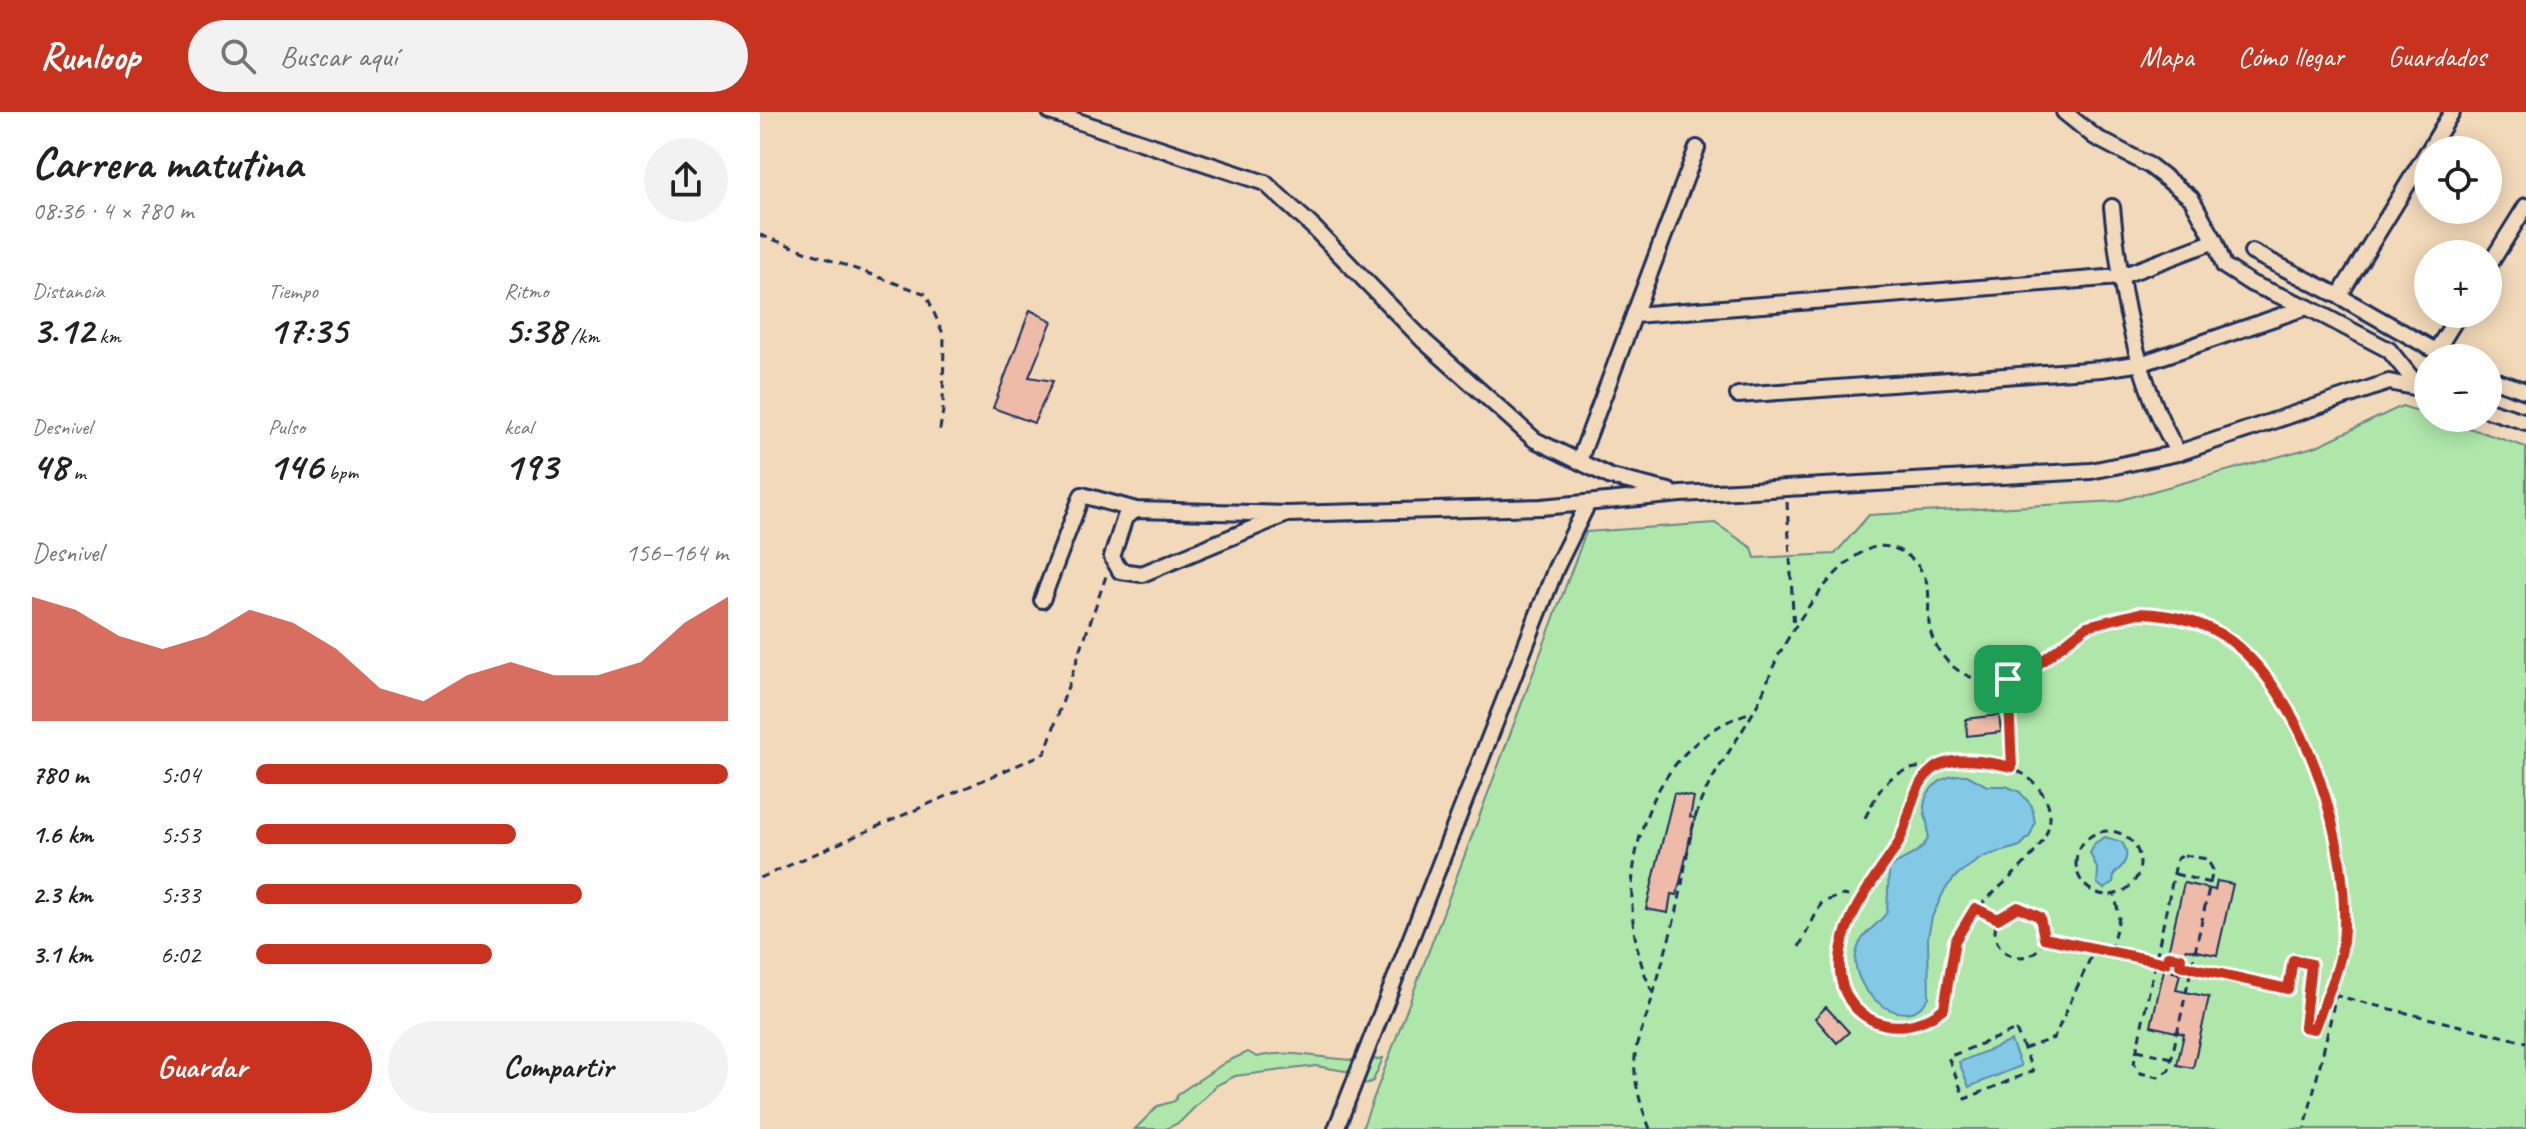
<!DOCTYPE html>
<html lang="es">
<head>
<meta charset="utf-8">
<style>
	:root { --surface:#fff; --page:#f2f2f2; --text:#222; --muted:#767676; --accent:#c8321e }
	body { margin:0; font-family:Caveat,sans-serif; background:var(--page); color:var(--text); height:100vh; display:flex; flex-direction:column; font-size:30px; white-space:nowrap }
	* { box-sizing:border-box; margin:0 }
	p { font-size:26px; color:var(--muted) }
	.icon { flex:none; width:44px; height:44px; fill:none; stroke:currentColor; stroke-width:2; stroke-linecap:round; stroke-linejoin:round }
	.map { position:relative; flex:1; overflow:hidden }
	.side { display:flex; flex-direction:column; background:var(--surface); width:760px }
	.side>* { flex:none }
	.controls { position:absolute; left:1654px; top:24px; display:grid; gap:16px }
	.controls a { display:grid; place-items:center; width:88px; height:88px; border-radius:50%; background:var(--surface); box-shadow:0 4px 20px #0003; font-size:40px }
	.pin { position:absolute; display:grid; place-items:center; width:68px; height:68px; color:#fff; margin:-34px; border-radius:16px; box-shadow:0 4px 12px #0006 }
	.round { display:grid; place-items:center; flex:none; width:84px; height:84px; border-radius:42px; background:var(--page) }
	.summary { display:flex; align-items:center; justify-content:space-between; height:136px; padding:0 32px }
	h1 { font-size:44px; font-weight:800; line-height:60px }
	.metrics { display:grid; grid-template-columns:repeat(3,1fr); gap:12px; height:136px; padding:8px 32px }
	.metrics div { display:grid; align-content:center }
	.metrics b { font-size:40px; font-weight:800 }
	.metrics small { font-size:22px; font-weight:400 }
	.metrics p { font-size:22px }
	.chart { height:224px; padding:16px 32px }
	.chart p { display:flex; justify-content:space-between }
	.chart svg { width:100%; height:144px; margin-top:8px; fill:var(--accent); opacity:.7 }
	.button { display:flex; gap:16px; margin-top:auto; padding:16px 32px }
	.button a { flex:1; height:92px; border-radius:48px; background:var(--accent); color:#fff; font-size:32px; font-weight:800; line-height:92px; text-align:center }
	.button a+a { background:var(--page); color:var(--text) }
	ul { padding:0 32px; list-style:none; font-size:26px }
	li { display:grid; grid-template-columns:128px 96px 1fr; align-items:center; height:60px }
	li i { height:20px; border-radius:10px; background:var(--accent) }
	header { display:flex; align-items:center; gap:48px; box-sizing:border-box; height:112px; padding:0 40px; background:var(--accent); color:#fff }
	header strong { font-size:38px }
	nav { display:flex; gap:44px; margin-inline-start:auto; font-size:28px }
	.search { width:560px; height:72px; background:var(--page); display:flex; align-items:center; gap:20px; box-sizing:border-box; padding:0 28px; border-radius:44px; color:var(--muted); font-size:30px }
	main { display:flex; flex:1; min-height:0 }
	.map>svg:first-child { display:block }
	.green { fill:#afe7ab; stroke:#658b84; stroke-width:2 }
	.water { fill:#83c8e4; stroke:#598bae; stroke-width:2 }
	.building { fill:#edbba8; stroke:#1b2f5e; stroke-width:2 }
	.lines { fill:none; stroke-linecap:round; stroke-linejoin:round }
	.minor-casing { stroke:#1b2f5e; stroke-width:20 }
	.path { stroke:#1b2f5e; stroke-width:3; stroke-dasharray:8 6; stroke-linecap:butt }
	.minor { stroke:#f2d9b9; stroke-width:14 }
	.route-casing { stroke:#fff; stroke-width:16 }
	.route { stroke:#c8321e; stroke-width:10 }
</style>
</head>
<body>
<header>
<strong>Runloop</strong>
<div class="search"><svg class="icon" aria-label="search" viewBox="0 0 24 24"><circle cx="10" cy="10" r="6"/><path d="M15 15l6 6"/></svg>Buscar aquí</div>
<nav><a>Mapa</a><a>Cómo llegar</a><a>Guardados</a></nav>
</header>
<main>
<section class="side">
<div class="summary"><div><h1>Carrera matutina</h1><p>08:36 · 4 × 780 m</p></div><a class="round"><svg class="icon" aria-label="share" viewBox="0 0 24 24"><path d="M12 15V3M7 8l5-5 5 5M5 13v7h14v-7"/></svg></a></div>
<div class="metrics">
<div><p>Distancia</p><b>3.12<small> km</small></b></div>
<div><p>Tiempo</p><b>17:35</b></div>
<div><p>Ritmo</p><b>5:38<small> /km</small></b></div>
</div>
<div class="metrics">
<div><p>Desnivel</p><b>48<small> m</small></b></div>
<div><p>Pulso</p><b>146<small> bpm</small></b></div>
<div><p>kcal</p><b>193</b></div>
</div>
<div class="chart"><p><span>Desnivel</span>156–164 m</p>
<svg viewBox="0 0 160 44" preserveAspectRatio="none"><path d="M0 44V6L10 10L20 18L30 22L40 18L50 10L60 14L70 22L80 34L90 38L100 30L110 26L120 30L130 30L140 26L150 14L160 6V44z"/></svg>
</div>
<ul>
<li><b>780 m</b>5:04<i style="width:100%"></i></li>
<li><b>1.6 km</b>5:53<i style="width:55%"></i></li>
<li><b>2.3 km</b>5:33<i style="width:69%"></i></li>
<li><b>3.1 km</b>6:02<i style="width:50%"></i></li>
</ul>
<div class="button"><a>Guardar</a><a>Compartir</a></div>
</section>
<div class="map">
<svg width="1766" height="1017" viewBox="0 0 1766 1017">
	<rect width="100%" height="100%" fill="#f2d9b9"/>
	<filter id="ink" filterUnits="userSpaceOnUse"><feTurbulence type="fractalNoise" baseFrequency=".0125" numOctaves="2"/><feDisplacementMap in="SourceGraphic" scale="16" xChannelSelector="R" yChannelSelector="G"/><feConvolveMatrix kernelMatrix="1 2 1 2 8 2 1 2 1" color-interpolation-filters="sRGB"/></filter>
	<g filter="url(#ink)">
		<path class="green" d="M1642,294L1668,302V306H1679L1766,335V1017H602L826,420L955,411L992,436L995,446L1075,442L1109,403L1357,389L1557,334Z
			M488,940L497,945C535,934 585,955 623,946L613,969L606,972L591,960L556,954L475,964L457,973L420,1010L406,1017H375L398,994L415,989L418,982L466,950Z"/>
		<path class="water" d="M1207,663L1227,674H1246L1260,680L1272,694L1275,711L1270,724L1260,734L1223,745L1198,762L1185,777L1172,805L1168,825L1169,885C1145,927 1085,876 1097,838C1102,820 1117,815 1127,800L1129,758C1141,743 1159,746 1168,726C1170,714 1164,705 1164,694C1166,673 1188,661 1207,663Z
			M1345,725L1362,730C1371,744 1365,753 1354,762L1353,771L1344,777L1337,771L1338,759L1330,741L1335,731Z
			M1251,929L1261,954L1209,975L1199,950Z"/>
		<path class="building" d="M270,198L292,209L269,265L293,269L274,311L233,296Z
			M1239,603L1241,620L1207,624L1206,607Z
			M914,681L934,685L930,705L935,706L917,783L911,782L908,801L886,797Z
			M1457,769L1473,772L1457,843L1426,837L1416,878L1449,885L1433,956L1417,953L1424,922L1391,914L1424,771L1455,778Z
			M1066,895L1089,920L1077,931L1055,906Z"/>
		<g class="lines">
			<g class="minor-casing">
				<path id="minor" d="M290,0L505,71L553,115L664,229L775,328L851,365L909,379
					M1304,0L1335,25L1390,54L1431,86L1455,129L1464,154L1492,172L1547,195L1629,238L1659,275
					M1669,38L1692,0
					M1352,95C1360,177 1376,269 1418,341
					M1492,140L1579,184L1688,246
					M1728,155L1766,94
					M1579,184L1668,39
					M874,203L1359,165L1455,129
					M1676,239L1699,202
					M1728,266L1766,279
					M978,283L1341,257L1383,251L1547,195
					M1728,298L1766,310
					M819,349L937,36
					M527,402L382,462L360,459L352,445L365,405L376,398L527,402L782,395L921,382L1331,359L1418,341L1629,270L1668,278
					M282,488L322,383L376,398
					M576,1017L796,456L828,391"/>
			</g>
			<path class="path" d="M0,123L166,182L184,224L183,299L179,323
				M1027,390L1034,518
				M1248,567L1252,655
				M1203,648C1233,649 1262,653 1280,678C1320,729 1229,773 1204,813C1187,838 1194,868 1184,896L1156,914L1127,915L1110,908L1089,886L1081,858L1080,841L1095,800L1137,735L1158,673L1170,658Z
				M1105,706C1123,669 1131,656 1175,654
				M1316 751a32 32 0 1 1 64 0a32 32 0 1 1-64 0Z
				M1424,743L1447,747L1453,758L1409,958L1398,965L1380,961L1374,951L1417,747Z
				M1415,762L1450,771
				M0,766L285,641L346,464
				M1235 820a25 25 0 1 1 50 0a25 25 0 1 1-50 0Z
				M1216,796L1238,807
				M1285,826L1406,851
				M1039,835L1062,790L1084,783L1102,788
				M1350,839L1359,806L1355,782
				M1408,844L1421,846L1419,861L1405,858Z
				M1420,853L1528,877L1533,848L1551,852L1544,915L1554,917L1575,864
				M893,881C845,784 879,634 992,600
				M1573,883L1766,930
				M1256,918L1273,959L1205,987L1188,945Z
				M1264,937L1294,926L1335,836
				M1377,938L1412,946
				M890,1017C881,994 873,970 875,945C876,929 884,912 889,897C898,866 907,834 916,802C925,766 928,715 944,682C958,655 976,630 991,604C1004,583 1010,558 1022,537C1039,506 1079,444 1115,435C1139,430 1164,452 1168,476C1170,489 1167,503 1170,517C1176,546 1204,571 1235,569C1265,568 1282,545 1304,529C1327,513 1353,502 1381,501C1526,494 1588,709 1583,823C1580,885 1558,955 1545,1017"/>
			<use href="#minor" class="minor"/>
		</g>
	</g>
	<g class="lines" filter="url(#ink)">
		<g class="route-casing">
			<path id="route" d="M1379,501C1412,502 1444,509 1471,529C1548,588 1592,736 1583,830C1579,861 1565,888 1554,917L1544,915L1551,852L1533,848L1528,877L1420,853L1421,846L1408,844L1406,851L1284,826L1280,805L1258,795L1238,807L1215,796L1195,829L1184,896C1136,936 1070,905 1081,839C1087,801 1114,768 1135,737C1144,724 1147,706 1152,691C1168,637 1208,646 1252,655L1248,567L1276,554L1327,514Z"/>
		</g>
		<use href="#route" class="route"/>
	</g>
</svg>
<div class="controls">
<a><svg class="icon" aria-label="locate" viewBox="0 0 24 24"><circle cx="12" cy="12" r="6"/><path d="M12 2v4M12 18v4M2 12h4M18 12h4"/></svg></a>
<a>+</a>
<a>−</a>
</div>
<div class="pin" style="left:1248px;top:567px;background:#1e9e55"><svg class="icon" aria-label="arrive" viewBox="0 0 24 24"><path d="M6 21V4h12l-3 4 3 4H6"/></svg></div>
</div>
</main>
</body>
</html>
